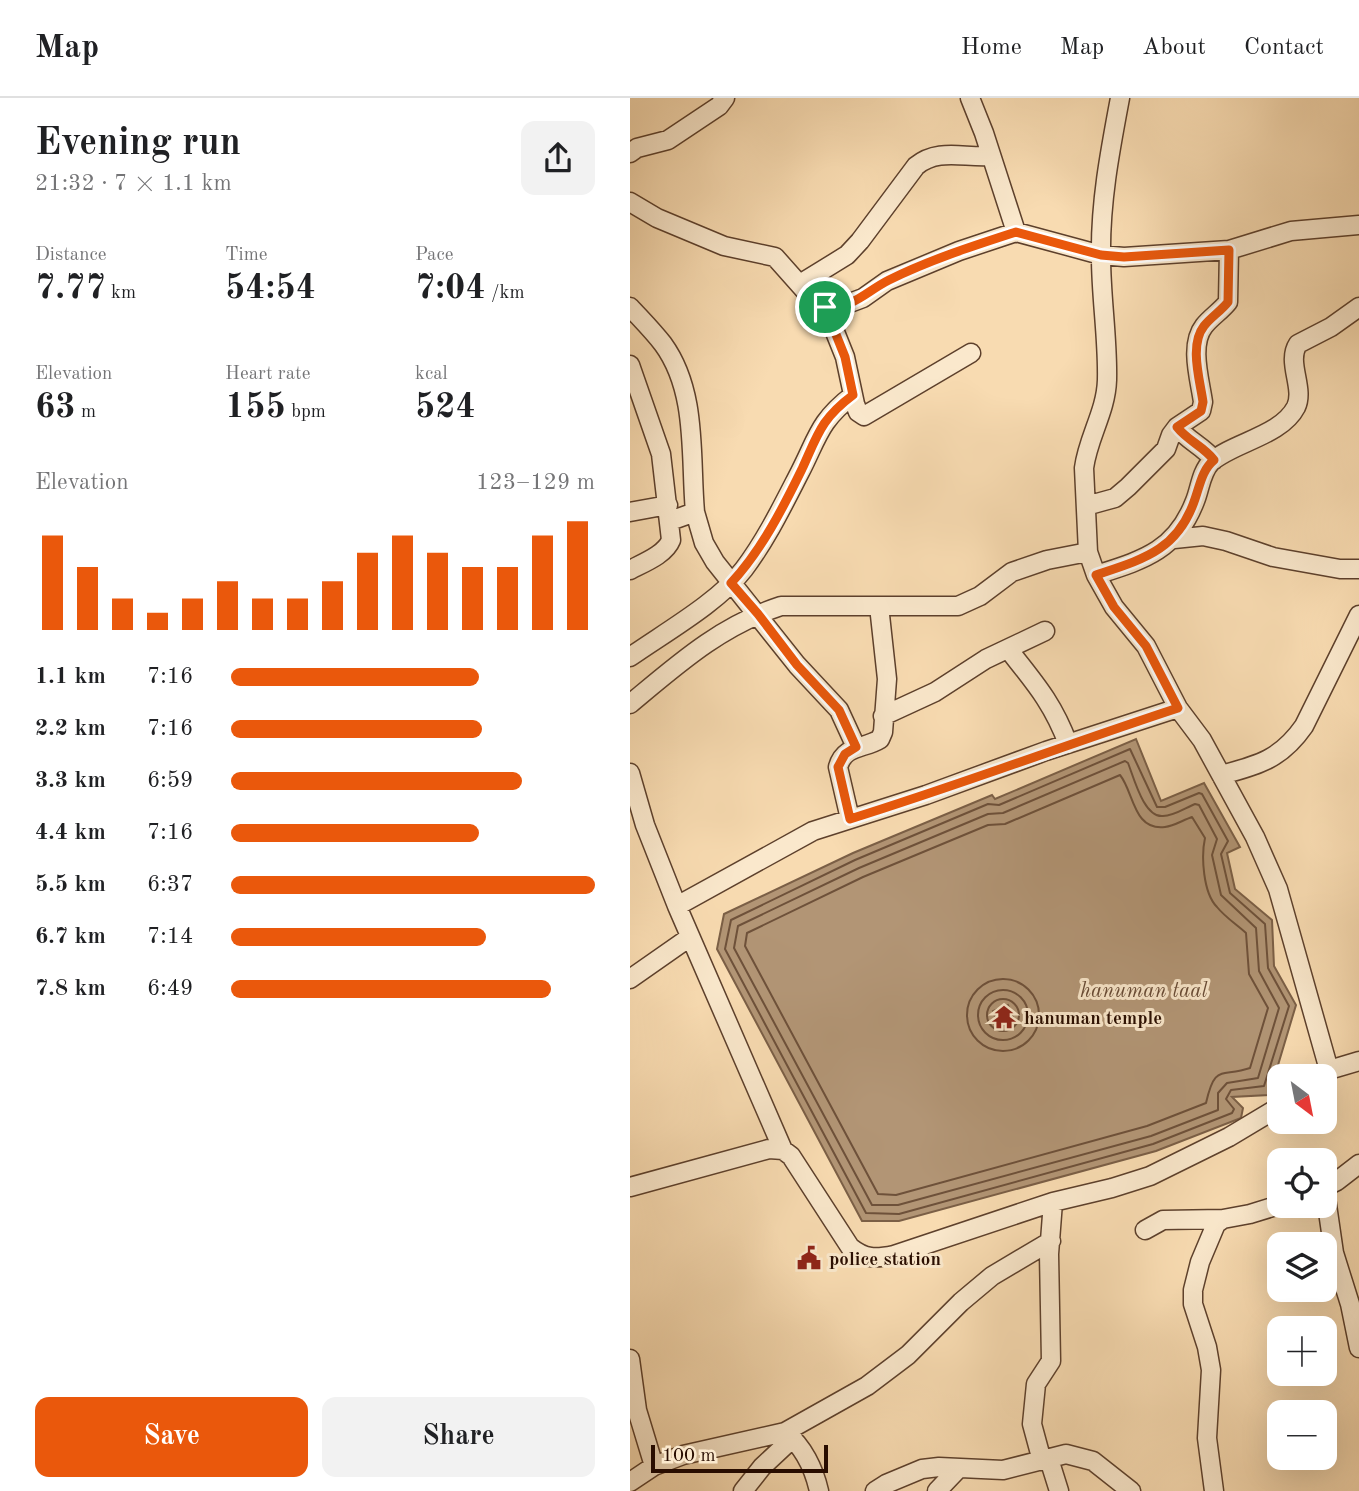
<!DOCTYPE html>
<html lang="en">
<head>
<meta charset="utf-8">
<style>
	:root { --surface:#fff; --page:#f2f2f2; --text:#202124; --muted:#757577; --line:#e0e0e0; --accent:#ea580c }
	body { margin:0; font-family:"Old Standard TT",serif; background:var(--page); color:var(--text); height:100vh; display:flex; flex-direction:column; font-size:26px; white-space:nowrap }
	* { box-sizing:border-box; margin:0 }
	p { font-size:23px; color:var(--muted) }
	.icon { flex:none; width:38px; height:38px; fill:none; stroke:currentColor; stroke-width:2; stroke-linecap:round; stroke-linejoin:round }
	.map { position:relative; flex:1; overflow:hidden }
	.sheet { display:flex; flex-direction:column; background:var(--surface); width:630px }
	.sheet>* { flex:none }
	.needle { width:46px; rotate:148deg }
	.controls { position:absolute; left:637px; top:966px; display:grid; gap:14px }
	.controls a { display:grid; place-items:center; width:70px; height:70px; border-radius:14px; background:var(--surface); box-shadow:0 7px 28px #0002; font-size:35px }
	.scale { position:absolute; left:21px; bottom:18px; width:177px; box-sizing:border-box; padding-left:7px; border:4px solid #290d00; border-top:0; font-size:19px; line-height:24px; white-space:nowrap; color:#290d00; -webkit-text-stroke:5px #fae8cc; paint-order:stroke }
	.pin { position:absolute; display:grid; place-items:center; width:60px; height:60px; color:#fff; margin:-30px; border:4px solid #fff; border-radius:50%; box-shadow:0 2px 7px #0007 }
	.round { display:grid; place-items:center; flex:none; width:74px; height:74px; border-radius:14px; background:var(--page) }
	.overview { display:flex; align-items:center; justify-content:space-between; height:119px; padding:0 35px }
	h1 { font-size:38px; font-weight:800; line-height:52px }
	.metrics { display:grid; grid-template-columns:repeat(3,1fr); gap:10px; height:119px; padding:7px 35px }
	.metrics div { display:grid; align-content:center }
	.metrics b { font-size:35px; font-weight:800 }
	.metrics small { font-size:19px; font-weight:400 }
	.metrics p { font-size:19px }
	.chart { height:196px; padding:14px 35px }
	.chart p { display:flex; justify-content:space-between }
	.chart svg { width:100%; height:126px; margin-top:7px; stroke:var(--accent); stroke-width:6 }
	.primary-button { display:flex; gap:14px; margin-top:auto; padding:14px 35px }
	.primary-button a { flex:1; height:80px; border-radius:14px; background:var(--accent); color:#fff; font-size:28px; font-weight:800; line-height:80px; text-align:center }
	.primary-button a+a { background:var(--page); color:var(--text) }
	ul { padding:0 35px; list-style:none; font-size:23px }
	li { display:grid; grid-template-columns:112px 84px 1fr; align-items:center; height:52px }
	li i { height:18px; border-radius:9px; background:var(--accent) }
	header { display:flex; align-items:center; gap:42px; box-sizing:border-box; height:98px; padding:0 35px; background:var(--surface); border-bottom:2px solid var(--line) }
	header strong { font-size:33px }
	nav { display:flex; gap:38px; margin-inline-start:auto; font-size:24px }
	main { display:flex; flex:1; min-height:0 }
	.map>svg:first-child { display:block }
	.water { fill:#b29575; stroke:#7b5f46; stroke-width:2; fill-rule:evenodd }
	.lines { fill:none; stroke-linecap:round; stroke-linejoin:round }
	.shore { stroke:#6e513a; stroke-width:2 }
	.minor-casing { stroke:#5d402c; stroke-width:21 }
	.minor { stroke:#fae8cc; stroke-width:18 }
	.route-casing { stroke:#fff; stroke-width:14 }
	.route { stroke:#ea580c; stroke-width:9 }
	.labels { text-anchor:middle; stroke-width:6; stroke-linejoin:round; paint-order:stroke }
	.poi-label { font-size:19px; font-weight:bold; fill:#290d00; stroke:#fae8cc; text-anchor:start }
	.water-label { font-size:21px; font-style:italic; fill:#674a35; stroke:#fae8cc }
</style>
</head>
<body>
<header>
<strong>Map</strong>
<nav><a>Home</a><a>Map</a><a>About</a><a>Contact</a></nav>
</header>
<main>
<section class="sheet">
<div class="overview"><div><h1>Evening run</h1><p>21:32 · 7 × 1.1 km</p></div><a class="round"><svg class="icon" aria-label="share" viewBox="0 0 24 24"><path d="M12 15V3M7 8l5-5 5 5M5 13v7h14v-7"/></svg></a></div>
<div class="metrics">
<div><p>Distance</p><b>7.77<small> km</small></b></div>
<div><p>Time</p><b>54:54</b></div>
<div><p>Pace</p><b>7:04<small> /km</small></b></div>
</div>
<div class="metrics">
<div><p>Elevation</p><b>63<small> m</small></b></div>
<div><p>Heart rate</p><b>155<small> bpm</small></b></div>
<div><p>kcal</p><b>524</b></div>
</div>
<div class="chart"><p><span>Elevation</span>123–129 m</p>
<svg viewBox="0 0 160 44" preserveAspectRatio="none"><path d="M5 44V11M15 44V22M25 44V33M35 44V38M45 44V33M55 44V27M65 44V33M75 44V33M85 44V27M95 44V17M105 44V11M115 44V17M125 44V22M135 44V22M145 44V11M155 44V6"/></svg>
</div>
<ul>
<li><b>1.1 km</b>7:16<i style="width:68%"></i></li>
<li><b>2.2 km</b>7:16<i style="width:69%"></i></li>
<li><b>3.3 km</b>6:59<i style="width:80%"></i></li>
<li><b>4.4 km</b>7:16<i style="width:68%"></i></li>
<li><b>5.5 km</b>6:37<i style="width:100%"></i></li>
<li><b>6.7 km</b>7:14<i style="width:70%"></i></li>
<li><b>7.8 km</b>6:49<i style="width:88%"></i></li>
</ul>
<div class="primary-button"><a>Save</a><a>Share</a></div>
</section>
<div class="map">
<svg width="729" height="1393" viewBox="0 0 729 1393">
	<rect width="100%" height="100%" fill="#f8dbb1"/>
	<filter id="stains"><feTurbulence type="fractalNoise" baseFrequency=".00286" numOctaves="4"/><feColorMatrix values="0 0 0 0 .2 0 0 0 0 .09 0 0 0 0 .02 0 0 0 .5 -.17"/></filter>
	<radialGradient id="worn" r=".72"><stop offset=".6" stop-color="#630" stop-opacity="0"/><stop offset="1" stop-color="#630" stop-opacity=".3"/></radialGradient>
	<path class="water" d="M506,641L531,703L574,685L610,749L597,755L605,791L642,822L644,868L666,907L639,997L602,999L613,1010L611,1020L526,1053L269,1123H232L87,851L94,816L223,755L362,697L365,701ZM378,907L384,922L368,928L363,913Z"/>
	<g class="lines">
		<path class="shore" d="M500,651L527,709H535L569,695L572,696L598,743L591,756L600,795L635,826L638,870L659,908L634,988L601,992L596,1001L604,1011L602,1015L523,1046L269,1116L236,1115L95,851L101,822L225,762L358,706L369,707Z
			M495,663L498,665C504,680 514,720 533,718C544,718 555,710 565,706L569,707L587,741L582,757L591,797L626,830L629,873L649,910L628,980L597,985L588,995V1012L521,1038L268,1107H242L104,850L108,828L229,770L358,716L373,715Z
			M490,677C504,694 503,733 535,729C544,728 553,722 562,719L575,740C571,758 573,795 587,809C595,819 606,826 616,835L619,876L638,910L620,970C591,980 585,965 576,1005L517,1028L266,1097L248,1096L115,848L117,835L233,779L358,727L375,726Z
			M337 917a36 36 0 1 1 72 0a36 36 0 1 1-72 0Z
			M348 917a25 25 0 1 1 50 0a25 25 0 1 1-50 0Z
			M357 917a16 16 0 1 1 32 0a16 16 0 1 1-32 0Z"/>
		<g class="minor-casing">
			<path id="minor" d="M340,0L354,35L386,134
				M490,0C480,53 470,105 471,159C471,200 478,241 477,282C476,314 458,339 454,370L458,454L466,477L484,509L516,548L548,610L572,642L625,739L648,791L699,972
				M0,55L7,50L38,42L89,8L95,0
				M0,104L27,120L94,148L145,159L185,204L195,209H209L233,200L257,183L329,153L386,134L471,157L494,159L599,152L661,133L729,127
				M170,186L217,157L230,143L286,68C308,50 333,60 361,58
				M0,209C11,221 23,233 33,246C68,294 60,359 65,414L40,423
				M195,209L215,259L225,306L228,314L234,318L341,255
				M0,267L31,356L41,442C35,457 13,465 0,472
				M547,329C558,343 573,348 584,362
				M456,408L485,400L498,389L536,351L541,337L547,329L571,313L573,304C570,282 559,247 574,228C581,219 591,213 598,204L599,152
				M0,414L38,407
				M65,414L74,445L85,464L167,567L209,612L226,649
				M544,441L573,438L596,443L643,459L710,471H729
				M466,477C513,462 546,453 565,403C570,391 571,374 581,364C604,344 651,338 666,309C675,290 656,264 668,246L701,229L729,209
				M378,551C404,584 423,605 438,646
				M0,559C34,535 89,504 114,471C136,442 153,407 170,374C188,339 189,323 223,297
				M0,606C48,566 90,528 151,508H328L350,498L382,474L417,462L458,454
				M253,618L305,594L356,561L415,533
				M0,675L15,727L47,808
				M591,677C629,667 651,661 674,628L729,517
				M220,721L208,669C214,647 234,651 250,641L253,634L257,581L249,508
				M0,881L60,839
				M690,978L699,972L729,963
				M153,1052L47,808L183,733L296,697L416,653L548,610
				M0,1089L139,1051L153,1052L161,1058L220,1149C235,1161 245,1161 264,1157L423,1104L482,1090L520,1078L599,1039L649,1009
				M695,1089L707,1083L729,1066
				M695,1093L704,1155L720,1206L729,1250
				M515,1132L533,1122L593,1121
				M0,1261L7,1312L24,1368
				M155,1334L237,1288L278,1257L331,1204L362,1178L421,1143
				M419,1361L429,1393
				M412,1363L402,1326L406,1286L421,1263L419,1156L423,1104
				M0,1384L24,1368L53,1357L155,1334C173,1348 184,1371 189,1393
				M113,1393L132,1369L163,1340
				M245,1393L256,1386L292,1371L309,1369L373,1372L436,1356L463,1363L501,1393
				M307,1393L328,1371
				M584,1393L577,1340L581,1272L577,1249L563,1206V1192L570,1164L586,1126L593,1121L620,1116L649,1107"/>
		</g>
		<use href="#minor" class="minor"/>
	</g>
	<g class="lines">
		<g class="route-casing">
			<path id="route" d="M386,134L471,157L494,159L599,152L598,204C591,213 581,219 574,228C559,247 570,282 573,304L571,313L547,329C558,343 573,348 584,362C572,372 570,387 565,401C548,452 514,461 466,477L484,509L516,548L548,610C438,646 330,687 220,721L208,669L215,656L226,649L209,612L167,567L128,516L101,485C131,453 153,410 172,371C188,336 191,321 223,297L215,259L195,209C225,210 235,194 259,182C299,162 343,148 386,134Z"/>
		</g>
		<use href="#route" class="route"/>
	</g>
	<defs>
		<g id="temple-bare" transform="scale(1.89)"><path d="M0-6L5-2H3V0L6.5 2.5H4V6H1.5V3h-3V6H-4V2.5H-6.5L-3 0V-2H-5Z" fill="#8f2418" stroke="#fae8cc" stroke-width="2.5" paint-order="stroke"/></g>
		<g id="civic-bare" transform="scale(1.89)"><path d="M-.6-6.5H3V-4.5H.6V-3L4-1V1h2V6H-6V1h2V-1L-.6-3ZM-1.2 2.5V6h2.4V2.5Z" fill="#8f2418" stroke="#fae8cc" stroke-width="2.5" paint-order="stroke"/></g>
	</defs>
	<g fill-rule="evenodd">
		<use href="#temple-bare" x="374" y="919"/>
		<use href="#civic-bare" x="179" y="1160"/>
	</g>
	<g class="labels">
		<g class="poi-label">
			<text x="394" y="926">hanuman temple</text>
			<text x="199" y="1167">police station</text>
		</g>
		<g class="water-label">
			<text x="514" y="899">hanuman taal</text>
		</g>
	</g>
	<rect width="100%" height="100%" filter="url(#stains)"/>
	<rect width="100%" height="100%" fill="url(#worn)"/>
</svg>
<div class="controls">
<a><svg class="needle" viewBox="-14 -14 28 28"><path d="M0-13l5 13h-10z" fill="#e53935"/><path d="M0 13l5-13h-10z" fill="#757577"/></svg></a>
<a><svg class="icon" aria-label="locate" viewBox="0 0 24 24"><circle cx="12" cy="12" r="6"/><path d="M12 2v4M12 18v4M2 12h4M18 12h4"/></svg></a>
<a><svg class="icon" aria-label="layers" viewBox="0 0 24 24"><path d="M12 4l9 5-9 5-9-5zM3 14l9 5 9-5"/></svg></a>
<a>+</a>
<a>−</a>
</div>
<div class="scale">100 m</div>
<div class="pin" style="left:195px;top:209px;background:#1e9e55"><svg class="icon" aria-label="arrive" viewBox="0 0 24 24"><path d="M6 21V4h12l-3 4 3 4H6"/></svg></div>
</div>
</main>
</body>
</html>
